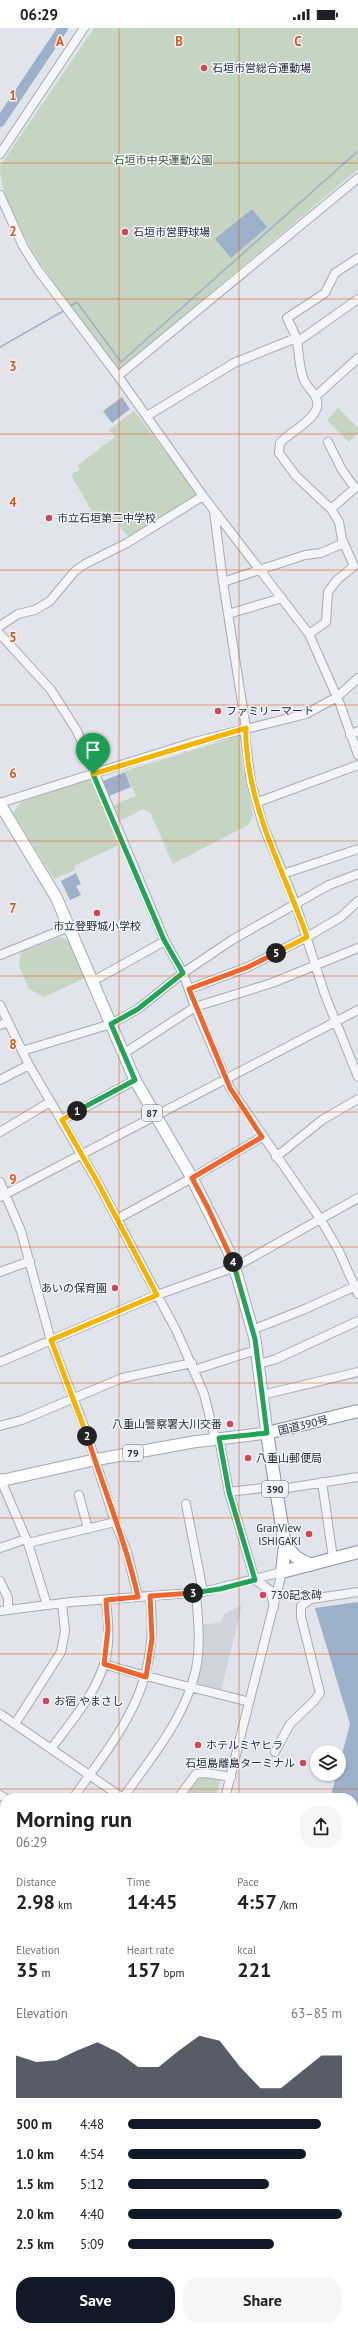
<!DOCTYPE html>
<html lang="en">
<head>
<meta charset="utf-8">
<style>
	:root { --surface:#fff; --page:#f6f6f6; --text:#202124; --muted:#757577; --accent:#111827 }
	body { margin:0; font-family:"PT Sans","Noto Sans JP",sans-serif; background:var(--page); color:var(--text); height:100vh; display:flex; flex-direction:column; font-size:15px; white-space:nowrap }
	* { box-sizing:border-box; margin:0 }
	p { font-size:13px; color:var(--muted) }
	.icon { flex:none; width:22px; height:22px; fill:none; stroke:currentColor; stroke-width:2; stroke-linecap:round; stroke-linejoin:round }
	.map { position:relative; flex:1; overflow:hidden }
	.side { position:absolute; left:0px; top:1765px; width:358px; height:538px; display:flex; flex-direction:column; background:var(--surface); border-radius:16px 16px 0 0; box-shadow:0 1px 3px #0004 }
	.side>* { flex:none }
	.fabs { position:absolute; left:310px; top:1717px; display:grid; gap:8px }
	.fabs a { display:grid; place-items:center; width:36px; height:36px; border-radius:50%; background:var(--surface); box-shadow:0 1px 3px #0004; font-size:20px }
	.pin { position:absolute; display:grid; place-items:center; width:34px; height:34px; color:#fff; margin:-41px -17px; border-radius:50% 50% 50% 0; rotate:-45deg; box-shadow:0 0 4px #0007 }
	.pin .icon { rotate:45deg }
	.km { position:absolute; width:20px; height:20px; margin:-10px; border-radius:50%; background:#222; color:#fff; font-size:11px; line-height:20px; text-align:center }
	.round { display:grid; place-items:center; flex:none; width:42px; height:42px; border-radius:16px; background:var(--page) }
	.headline { display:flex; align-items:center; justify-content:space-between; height:68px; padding:0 16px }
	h1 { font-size:22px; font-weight:600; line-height:30px }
	.metrics { display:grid; grid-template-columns:repeat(3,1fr); gap:6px; height:68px; padding:4px 16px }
	.metrics div { display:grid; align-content:center }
	.metrics b { font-size:20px; font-weight:600 }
	.metrics small { font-size:11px; font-weight:400 }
	.metrics p { font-size:11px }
	.chart { height:112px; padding:8px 16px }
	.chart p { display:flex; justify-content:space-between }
	.chart svg { width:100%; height:72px; margin-top:4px; fill:var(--accent); opacity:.7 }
	.action { display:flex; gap:8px; margin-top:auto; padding:8px 16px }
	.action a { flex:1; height:46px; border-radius:16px; background:var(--accent); color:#fff; font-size:16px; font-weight:600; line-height:46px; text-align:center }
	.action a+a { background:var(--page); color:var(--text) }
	ul { padding:0 16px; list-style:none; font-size:13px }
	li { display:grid; grid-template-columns:64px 48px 1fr; align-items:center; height:30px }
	li i { height:10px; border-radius:5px; background:var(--accent) }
	.status { display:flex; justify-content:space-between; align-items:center; height:28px; padding:0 20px; background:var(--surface); direction:ltr }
	.status svg { height:11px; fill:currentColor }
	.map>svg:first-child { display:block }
	.built { fill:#cfd3dc }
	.green { fill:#c6d4c2 }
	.water { fill:#9cb0ca }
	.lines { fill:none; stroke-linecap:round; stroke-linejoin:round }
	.stream { stroke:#9cb0ca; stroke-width:1.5 }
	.river { stroke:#9cb0ca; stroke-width:10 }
	.ferry { stroke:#334e75; stroke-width:1; stroke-dasharray:5 4; stroke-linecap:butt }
	.minor-casing { stroke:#a6abb4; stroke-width:10 }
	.major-casing { stroke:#a0a8b5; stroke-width:13 }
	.highway-casing { stroke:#8891a0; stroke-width:14 }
	.minor { stroke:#f4f5f8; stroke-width:8 }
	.major { stroke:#fff; stroke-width:11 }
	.highway { stroke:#fff; stroke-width:12 }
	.split-1-casing { stroke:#fff; stroke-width:8 }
	.split-2-casing { stroke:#fff; stroke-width:8 }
	.split-3-casing { stroke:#fff; stroke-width:8 }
	.split-4-casing { stroke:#fff; stroke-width:8 }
	.split-5-casing { stroke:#fff; stroke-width:8 }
	.split-6-casing { stroke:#fff; stroke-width:8 }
	.split-1 { stroke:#22a559; stroke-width:5 }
	.split-2 { stroke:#f5b400; stroke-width:5 }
	.split-3 { stroke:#f0652b; stroke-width:5 }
	.split-4 { stroke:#22a559; stroke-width:5 }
	.split-5 { stroke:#f0652b; stroke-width:5 }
	.split-6 { stroke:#f5b400; stroke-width:5 }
	.grid { fill:none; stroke:#de570f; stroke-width:1; stroke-opacity:0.55 }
	.poi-dot { fill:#cf4655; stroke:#f0f3f7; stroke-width:1.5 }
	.labels { text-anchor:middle; stroke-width:3; stroke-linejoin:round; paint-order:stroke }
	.shield { fill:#f0f3f7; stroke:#656b78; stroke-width:1 }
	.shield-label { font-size:10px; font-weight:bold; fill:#293141 }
	.poi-label { font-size:11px; fill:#293141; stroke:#f0f3f7; text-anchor:start }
	.park-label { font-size:11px; fill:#3c5d36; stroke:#f0f3f7 }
	.street-label { font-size:11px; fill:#293141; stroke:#f0f3f7 }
	.grid-label { font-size:13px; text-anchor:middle; font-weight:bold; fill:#de570f; stroke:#f0f3f7; stroke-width:3; stroke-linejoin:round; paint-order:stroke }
</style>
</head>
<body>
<div class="status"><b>06:29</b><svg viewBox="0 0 49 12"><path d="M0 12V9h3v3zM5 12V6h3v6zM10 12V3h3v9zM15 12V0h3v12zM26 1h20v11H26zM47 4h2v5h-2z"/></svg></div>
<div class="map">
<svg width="358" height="2303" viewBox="0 0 358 2303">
	<rect width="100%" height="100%" fill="#e1e4ea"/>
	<path class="built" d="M242,1577L221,1662L198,1655L201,1597L221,1594L224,1586Z
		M5,2039V2068L0,2086V2041Z"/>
	<path class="green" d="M94,0H358V141L119,342C84,294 0,196 0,138Z
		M338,380L358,400V405L349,414L327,392Z
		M134,383L198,467L129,509L116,494L91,482L71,447L80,441L77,438L115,409L109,402Z
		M239,708L243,740L253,787L248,797L173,836L150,784L143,781L118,794L111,778L136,768L125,743Z
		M90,751L93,753L121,816L74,838L75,842L54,851L13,785L21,774Z
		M61,909L68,912L85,950L44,969L29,961L19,938L21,924Z
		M200,1748L220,1753L216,1770H185Z"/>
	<path class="water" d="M252,181L267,199L231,230L215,211Z
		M122,369L130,381L112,395L103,383Z
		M125,744L131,759L109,768L103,753Z
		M76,845L81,856L76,858L81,867L70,872L61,853Z
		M358,1574V2303H35L37,2298H353V1770H330L337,1746H339V1738L350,1696L315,1580Z"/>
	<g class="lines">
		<path class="stream" d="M69,279L77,274L121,334L358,123
			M0,319L65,282"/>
		<path class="river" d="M0,94L63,0"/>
		<path class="ferry" d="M353,2099L358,2087
			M353,2110L358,2098
			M353,2120L358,2108
			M353,2131L358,2119
			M353,2142L358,2130
			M353,2153L358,2141
			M353,2164L358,2151
			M353,2175L358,2163
			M102,2298L106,2303
			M268,2303L271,2298
			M273,2303L275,2298
			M278,2303L280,2298
			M283,2303L285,2298
			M287,2303L289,2298
			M292,2303L294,2298
			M297,2303L299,2298
			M301,2303L303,2298"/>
		<g class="minor-casing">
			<path id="minor" d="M0,126L84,0
				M0,167L23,218L38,242L118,348L203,468L309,606L340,676L358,727
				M297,314L358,271
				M118,348L358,150
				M316,368L358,330
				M147,388L234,335L296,310
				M328,414L342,442L355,460L331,481
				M214,483L223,554L246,700L245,708L251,754L263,797L296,877L325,967L358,1049
				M223,554L305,527L321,525L344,515
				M228,586L282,570
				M0,598L18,586L35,582L50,573L75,543L85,536L127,515L203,468
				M0,606L51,662L77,703L165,913L183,945L195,979L230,1060L321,1192L339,1223L358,1266
				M309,606L326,594L328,564L337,552L354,538L342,511L339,494L331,481L296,448L279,425L280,415C290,404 310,395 316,382C322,369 308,362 304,352C298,338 300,324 296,310C294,303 290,297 287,290L325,265L335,245L358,230
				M350,707L358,703
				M258,774L358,737
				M0,775L194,714L306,686L337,669L358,650
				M283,846L358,821
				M0,927L69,899
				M93,953L165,913
				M189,961L248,939L307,909L341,889L358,873
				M0,977L29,1037L98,1155L177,1304L204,1366L214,1406L219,1410L229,1464L255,1552L270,1562L274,1579
				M0,997L8,994
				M22,1023L111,996L138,981L183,945L232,912L329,857L358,846
				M123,1026L195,979L272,955L358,920
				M0,1052L29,1037
				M62,1092L135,1052
				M0,1104L50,1074
				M276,1129L322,1092L358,1071
				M0,1154L21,1203L51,1313L86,1403L115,1494L127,1524L138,1569
				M0,1169L358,982
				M117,1191L192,1150L262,1109
				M0,1244L30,1233
				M252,1302L305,1281L358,1257
				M0,1334L157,1267L235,1239L358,1170
				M259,1336L276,1331L358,1293
				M194,1342L256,1322
				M262,1367L358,1344
				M0,1398L22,1392L122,1350L192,1335
				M0,1450L28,1515L47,1577
				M322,1454L333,1530
				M229,1464L270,1459L281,1461L358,1449
				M79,1467L88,1501
				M186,1476L203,1564
				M28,1515L115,1494
				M0,1520L26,1511
				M0,1553L8,1570V1582
				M0,1583L71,1574L203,1564L282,1544
				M104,1636C152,1651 201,1661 249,1674
				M0,1686L123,1770
				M15,1696L61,1624L65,1603L62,1576
				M51,1721C69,1696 95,1667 104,1636C111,1615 108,1593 106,1572
				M275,1724L290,1696L314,1673L320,1665L301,1589V1578L311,1571L358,1564
				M0,1767L5,1770
				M73,1770C122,1702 161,1657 150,1568
				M123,1770C151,1729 185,1691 196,1641C201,1617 198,1590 196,1565
				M178,1770L196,1746L206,1745L231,1749
				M225,1770L282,1544
				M0,1818L5,1817
				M0,1928L5,1942
				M0,2038L5,2036
				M0,2122L5,2103"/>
		</g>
		<g class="major-casing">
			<path id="major" d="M0,776L56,869L135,1052L192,1150L229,1224L238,1251L255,1311L267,1405L193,1414L94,1432L0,1453"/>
		</g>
		<g class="highway-casing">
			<path id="highway" d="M358,1383L267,1405L285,1517L282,1544L358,1524
				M285,1517L296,1529L310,1537"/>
		</g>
		<use href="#minor" class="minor"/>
		<use href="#major" class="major"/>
		<use href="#highway" class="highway"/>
	</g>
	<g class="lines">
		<g class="split-1-casing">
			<path id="split-1" d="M77,1083L135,1052L111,996L138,981L183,945L164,912L93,746"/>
		</g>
		<g class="split-2-casing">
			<path id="split-2" d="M77,1083L62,1092L98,1155L157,1267L51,1312L87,1408"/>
		</g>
		<g class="split-3-casing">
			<path id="split-3" d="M87,1408C104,1462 126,1514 138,1569L106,1572L108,1601L104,1636L146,1649L152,1611L150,1568L193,1565"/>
		</g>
		<g class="split-4-casing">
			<path id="split-4" d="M193,1565L220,1561L255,1552L229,1464L219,1410L267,1405L255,1311L233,1234"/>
		</g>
		<g class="split-5-casing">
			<path id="split-5" d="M233,1234L208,1180L192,1150L262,1109L230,1060L189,961L248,939L276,925"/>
		</g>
		<g class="split-6-casing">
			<path id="split-6" d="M93,746L246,700C245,711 247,722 248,733C256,795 287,851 307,909L276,925"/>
		</g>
		<use href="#split-1" class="split-1"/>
		<use href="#split-2" class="split-2"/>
		<use href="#split-3" class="split-3"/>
		<use href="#split-4" class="split-4"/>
		<use href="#split-5" class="split-5"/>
		<use href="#split-6" class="split-6"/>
	</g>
	<path class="grid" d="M119,0V1770M239,0V1770M0,135H358M0,271H358M0,406H358M0,542H358M0,677H358M0,813H358M0,948H358M0,1084H358M0,1219H358M0,1355H358M0,1490H358M0,1626H358M0,1761H358M0,1897H5M353,1897H358M0,2032H5M353,2032H358M0,2168H5M353,2168H358M119,2298V2303M239,2298V2303"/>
	<g class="poi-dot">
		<circle cx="204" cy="40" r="4"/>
		<circle cx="125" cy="204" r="4"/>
		<circle cx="49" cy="490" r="4"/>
		<circle cx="218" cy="683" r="4"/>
		<circle cx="97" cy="885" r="4"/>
		<circle cx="115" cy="1260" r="4"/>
		<circle cx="230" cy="1396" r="4"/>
		<circle cx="248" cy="1430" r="4"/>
		<circle cx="309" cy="1506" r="4"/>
		<circle cx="263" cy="1567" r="4"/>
		<circle cx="46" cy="1673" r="4"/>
		<circle cx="198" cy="1717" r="4"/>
		<circle cx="303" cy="1735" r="4"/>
	</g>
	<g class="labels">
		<g class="shield">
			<rect x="142" y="1077" width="20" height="16" rx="3"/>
			<rect x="123" y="1417" width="20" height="16" rx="3"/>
			<rect x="262" y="1453" width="26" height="16" rx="3"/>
		</g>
		<g class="shield-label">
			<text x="152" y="1089">87</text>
			<text x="133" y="1429">79</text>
			<text x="275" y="1465">390</text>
		</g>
		<g class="poi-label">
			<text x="212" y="44">石垣市営総合運動場</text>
			<text x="133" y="208">石垣市営野球場</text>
			<text x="57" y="494">市立石垣第二中学校</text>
			<text x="226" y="687">ファミリーマート</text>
			<text x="97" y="902" text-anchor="middle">市立登野城小学校</text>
			<text x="107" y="1264" text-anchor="end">あいの保育園</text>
			<text x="222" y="1400" text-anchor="end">八重山警察署大川交番</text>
			<text x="256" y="1434">八重山郵便局</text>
			<text x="301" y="1504" text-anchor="end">GranView<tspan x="301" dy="13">ISHIGAKI</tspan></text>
			<text x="271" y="1571">730記念碑</text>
			<text x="54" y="1677">お宿 やまさし</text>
			<text x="206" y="1721">ホテルミヤヒラ</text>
			<text x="295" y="1739" text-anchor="end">石垣島離島ターミナル</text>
		</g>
		<g class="park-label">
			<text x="163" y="136">石垣市中央運動公園</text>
		</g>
		<g class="street-label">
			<text transform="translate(303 1397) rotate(-13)" y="4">国道390号</text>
		</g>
	</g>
	<g class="grid-label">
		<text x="60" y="18">A</text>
		<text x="179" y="18">B</text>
		<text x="298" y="18">C</text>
		<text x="13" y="72">1</text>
		<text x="13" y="208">2</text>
		<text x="13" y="343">3</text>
		<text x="13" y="479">4</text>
		<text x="13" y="614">5</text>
		<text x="13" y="750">6</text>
		<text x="13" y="885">7</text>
		<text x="13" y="1021">8</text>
		<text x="13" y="1156">9</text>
	</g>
</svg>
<div class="fabs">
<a><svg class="icon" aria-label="layers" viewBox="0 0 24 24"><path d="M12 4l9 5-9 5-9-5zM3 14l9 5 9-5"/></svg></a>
</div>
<div class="pin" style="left:93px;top:746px;background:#1e9e55"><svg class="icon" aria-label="arrive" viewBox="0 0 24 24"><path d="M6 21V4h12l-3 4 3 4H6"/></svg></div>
<b class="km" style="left:77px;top:1083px">1</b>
<b class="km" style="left:87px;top:1408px">2</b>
<b class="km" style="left:193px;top:1565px">3</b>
<b class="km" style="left:233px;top:1234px">4</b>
<b class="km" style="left:276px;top:925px">5</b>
<section class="side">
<div class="headline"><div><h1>Morning run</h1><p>06:29</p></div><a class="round"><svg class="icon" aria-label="share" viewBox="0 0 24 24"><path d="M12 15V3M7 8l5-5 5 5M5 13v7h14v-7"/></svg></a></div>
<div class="metrics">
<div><p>Distance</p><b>2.98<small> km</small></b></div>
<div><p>Time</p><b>14:45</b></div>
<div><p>Pace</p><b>4:57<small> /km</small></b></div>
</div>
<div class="metrics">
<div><p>Elevation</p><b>35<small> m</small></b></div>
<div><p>Heart rate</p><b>157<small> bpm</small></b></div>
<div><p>kcal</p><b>221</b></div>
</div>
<div class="chart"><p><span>Elevation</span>63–85 m</p>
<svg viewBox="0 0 160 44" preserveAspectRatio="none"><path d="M0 44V18L10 22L20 21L30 15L40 10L50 16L60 25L70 25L80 15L90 6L100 9L110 25L120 38L130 38L140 28L150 18L160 18V44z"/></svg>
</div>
<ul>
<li><b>500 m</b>4:48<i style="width:90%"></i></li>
<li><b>1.0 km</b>4:54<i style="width:83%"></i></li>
<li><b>1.5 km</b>5:12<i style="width:66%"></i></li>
<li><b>2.0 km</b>4:40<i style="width:100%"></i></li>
<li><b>2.5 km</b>5:09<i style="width:68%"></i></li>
</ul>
<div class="action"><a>Save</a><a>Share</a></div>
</section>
</div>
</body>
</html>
